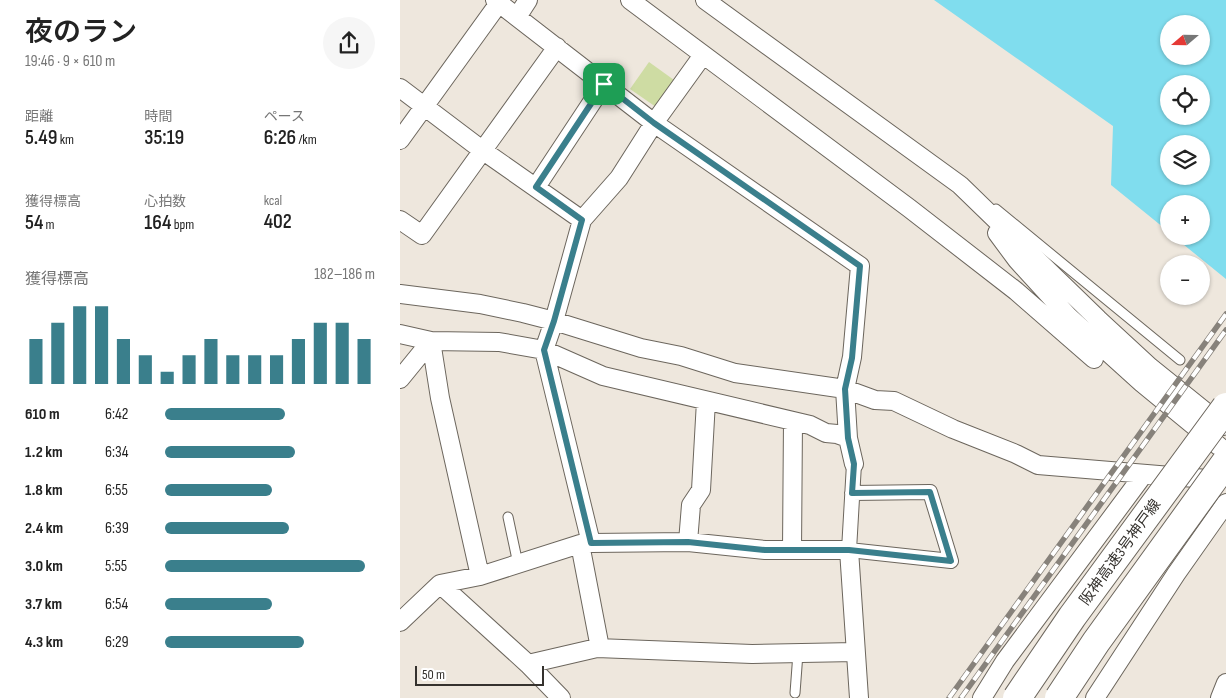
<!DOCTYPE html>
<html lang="ja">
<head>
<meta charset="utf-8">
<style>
	:root { --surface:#fff; --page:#f6f6f6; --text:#222; --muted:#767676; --accent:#3a7f8c }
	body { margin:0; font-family:"Sofia Sans Condensed","Noto Sans JP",sans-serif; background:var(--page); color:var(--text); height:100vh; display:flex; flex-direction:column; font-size:19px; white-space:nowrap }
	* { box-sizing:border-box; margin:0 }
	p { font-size:16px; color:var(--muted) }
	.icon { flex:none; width:28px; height:28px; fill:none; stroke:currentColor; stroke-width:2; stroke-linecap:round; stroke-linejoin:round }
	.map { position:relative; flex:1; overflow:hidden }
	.sheet { display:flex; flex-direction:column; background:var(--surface); width:400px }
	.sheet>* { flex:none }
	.needle { width:32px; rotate:250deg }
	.buttons { position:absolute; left:760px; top:15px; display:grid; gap:10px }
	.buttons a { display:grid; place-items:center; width:50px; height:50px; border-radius:50%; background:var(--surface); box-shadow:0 1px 4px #0004; font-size:25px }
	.scale { position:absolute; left:15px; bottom:12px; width:129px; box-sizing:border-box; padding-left:5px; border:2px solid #35322e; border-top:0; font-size:14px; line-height:18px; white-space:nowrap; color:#35322e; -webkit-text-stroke:4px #fff; paint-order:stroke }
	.pin { position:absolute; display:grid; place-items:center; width:42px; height:42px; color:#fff; margin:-21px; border-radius:10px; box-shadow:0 2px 8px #0006 }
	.round { display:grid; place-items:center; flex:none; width:52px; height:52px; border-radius:26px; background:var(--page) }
	.head { display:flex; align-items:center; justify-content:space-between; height:85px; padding:0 25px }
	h1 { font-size:28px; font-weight:600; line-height:38px }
	.stats { display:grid; grid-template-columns:repeat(3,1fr); gap:8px; height:85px; padding:5px 25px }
	.stats div { display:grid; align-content:center }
	.stats b { font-size:21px; font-weight:600 }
	.stats small { font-size:14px; font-weight:400 }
	.stats p { font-size:14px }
	.chart { height:140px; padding:10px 25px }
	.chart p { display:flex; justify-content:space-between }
	.chart svg { width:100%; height:90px; margin-top:5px; stroke:var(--accent); stroke-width:6 }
	ul { padding:0 25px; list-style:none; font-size:16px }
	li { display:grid; grid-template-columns:80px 60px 1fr; align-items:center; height:38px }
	li i { height:12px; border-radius:6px; background:var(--accent) }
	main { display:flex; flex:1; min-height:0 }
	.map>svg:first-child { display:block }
	.green { fill:#cedca3 }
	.water { fill:#80ddee; fill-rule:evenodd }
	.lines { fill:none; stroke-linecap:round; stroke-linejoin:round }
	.service-casing { stroke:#6c665d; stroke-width:11 }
	.pedestrian-casing { stroke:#6c665d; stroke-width:16 }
	.minor-casing { stroke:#6c665d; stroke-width:20 }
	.service { stroke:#fff; stroke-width:9 }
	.pedestrian { stroke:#fff; stroke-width:14 }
	.minor { stroke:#fff; stroke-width:18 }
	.rail-casing { stroke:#87827b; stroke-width:5.5 }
	.rail { stroke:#fff; stroke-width:4; stroke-dasharray:11; stroke-linecap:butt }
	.motorway-bridge-casing { stroke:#6c665d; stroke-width:30; stroke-linecap:butt }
	.motorway-bridge { stroke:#fff; stroke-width:28 }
	.route-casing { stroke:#fff; stroke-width:10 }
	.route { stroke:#3a7f8c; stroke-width:6 }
	.labels { text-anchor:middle; stroke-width:5; stroke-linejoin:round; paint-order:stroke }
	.street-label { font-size:15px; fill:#35322e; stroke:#fff }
</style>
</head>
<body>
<main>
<section class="sheet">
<div class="head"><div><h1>夜のラン</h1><p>19:46 · 9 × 610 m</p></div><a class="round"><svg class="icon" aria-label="share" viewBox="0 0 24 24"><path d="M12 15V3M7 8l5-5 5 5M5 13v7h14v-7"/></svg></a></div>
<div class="stats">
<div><p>距離</p><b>5.49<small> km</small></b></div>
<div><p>時間</p><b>35:19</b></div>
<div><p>ペース</p><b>6:26<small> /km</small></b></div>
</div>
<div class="stats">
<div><p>獲得標高</p><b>54<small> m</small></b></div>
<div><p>心拍数</p><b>164<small> bpm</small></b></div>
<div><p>kcal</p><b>402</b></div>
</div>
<div class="chart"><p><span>獲得標高</span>182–186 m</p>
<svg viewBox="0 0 160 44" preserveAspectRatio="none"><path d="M5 44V22M15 44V14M25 44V6M35 44V6M45 44V22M55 44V30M65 44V38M75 44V30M85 44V22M95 44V30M105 44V30M115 44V30M125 44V22M135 44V14M145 44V14M155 44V22"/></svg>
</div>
<ul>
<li><b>610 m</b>6:42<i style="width:57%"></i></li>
<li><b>1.2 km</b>6:34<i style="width:62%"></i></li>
<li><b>1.8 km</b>6:55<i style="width:51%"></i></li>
<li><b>2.4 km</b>6:39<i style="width:59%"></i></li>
<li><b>3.0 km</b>5:55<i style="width:95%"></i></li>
<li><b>3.7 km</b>6:54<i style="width:51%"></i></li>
<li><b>4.3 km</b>6:29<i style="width:66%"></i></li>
</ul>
</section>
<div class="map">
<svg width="826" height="698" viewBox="0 0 826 698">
	<rect width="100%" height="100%" fill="#eee7dd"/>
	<path class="green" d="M249,62L274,80L256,107L230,89Z"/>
	<path class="water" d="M534,0H826V279L773,236H801V204H769V232L711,185L713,126ZM769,24H801V56H769ZM769,84H801V116H769ZM769,144H801V176H769Z"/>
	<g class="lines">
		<g class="service-casing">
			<path id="service" d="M596,209L780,360
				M108,517L118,564
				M395,693L398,653"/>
		</g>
		<g class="pedestrian-casing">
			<path id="pedestrian" d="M452,493L530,492L551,561L449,550L454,464"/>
		</g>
		<g class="minor-casing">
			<path id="minor" d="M95,0L254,123L460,266L452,357L445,389L448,438
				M230,0L509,208L616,291L694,359
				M305,0L560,185L698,319L750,367L823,426
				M117,17L128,0
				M0,88L82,150L182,220
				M0,140L99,3
				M136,187L204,84
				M0,220L22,235L157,47
				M597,233L617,260L669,317L742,383L826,452
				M0,294L80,304L123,313L154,321L241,348L281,356L335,373L445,389L475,400L494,401L553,429L616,454L638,465L807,479L819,477
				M0,334L31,341L99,342L144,350L203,376L410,425L426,433L437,434L448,438L454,464
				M31,341L40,398L80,576
				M0,379L31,341
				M288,542L291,505L301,490L306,401
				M191,543L144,350L154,321L182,220L219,178L254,123L303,55
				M180,544L200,648
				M392,550L393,421
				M40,584L80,576L180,544L191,543L288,542L365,550H449L459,698
				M0,622L40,584L128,664L161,698
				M128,664L197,648L352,654L455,652
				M582,698L605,661L744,474
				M695,698L776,574L826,503
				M820,698L826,683"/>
		</g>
		<use href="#service" class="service"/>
		<use href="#pedestrian" class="pedestrian"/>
		<use href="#minor" class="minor"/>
		<g class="rail-casing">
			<path id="rail" d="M549,698L826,314
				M561,698L826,330"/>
		</g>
		<use href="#rail" class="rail"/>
		<g class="motorway-bridge-casing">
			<path id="motorway-bridge" d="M617,698L672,617L826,407
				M659,698L696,642L826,462"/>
		</g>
		<use href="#motorway-bridge" class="motorway-bridge"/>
	</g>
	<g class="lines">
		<g class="route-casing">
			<path id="route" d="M204,84L254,123L460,266L452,358L445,389L448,438L454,464L452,493L530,492L551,561L449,550H365L288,542L191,543L144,350L154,321L182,220L136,187Z"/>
		</g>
		<use href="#route" class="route"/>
	</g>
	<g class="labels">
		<g class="street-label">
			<text transform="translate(720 552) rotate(-54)" y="5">阪神高速3号神戸線</text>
		</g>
	</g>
</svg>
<div class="buttons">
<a><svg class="needle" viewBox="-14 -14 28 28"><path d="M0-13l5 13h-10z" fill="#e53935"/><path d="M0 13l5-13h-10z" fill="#767676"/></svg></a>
<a><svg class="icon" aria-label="locate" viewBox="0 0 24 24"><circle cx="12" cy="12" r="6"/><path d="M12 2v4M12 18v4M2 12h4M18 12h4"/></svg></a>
<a><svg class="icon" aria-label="layers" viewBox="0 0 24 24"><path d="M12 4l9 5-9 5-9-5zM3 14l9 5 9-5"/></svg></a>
<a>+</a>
<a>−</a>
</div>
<div class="scale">50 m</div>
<div class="pin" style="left:204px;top:84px;background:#1e9e55"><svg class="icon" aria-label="arrive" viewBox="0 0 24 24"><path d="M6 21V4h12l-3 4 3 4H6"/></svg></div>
</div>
</main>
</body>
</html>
